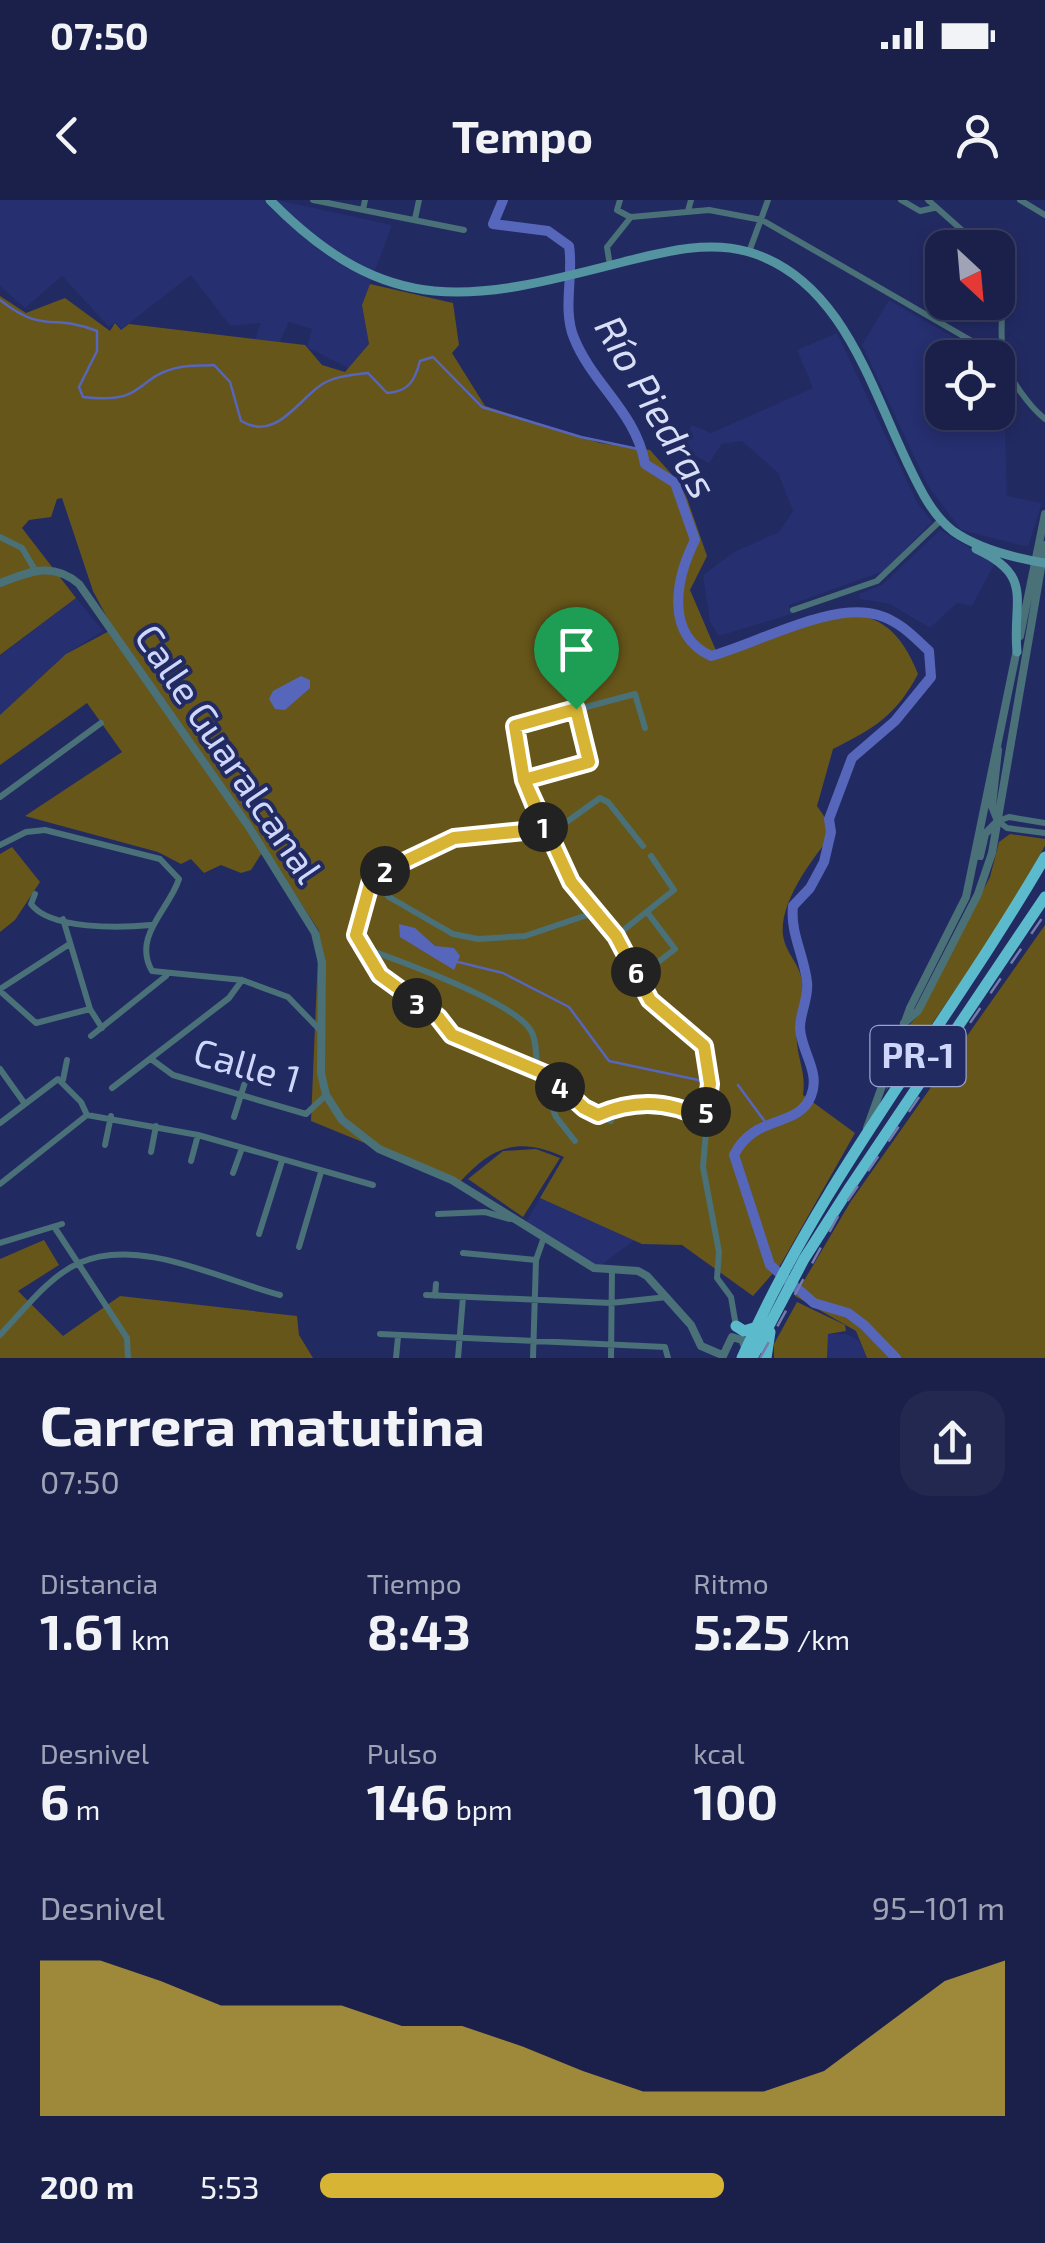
<!DOCTYPE html>
<html lang="es">
<head>
<meta charset="utf-8">
<style>
	:root { --surface:#1a204a; --page:#232851; --text:#f1f3f6; --muted:#9fa3b5; --line:#383e62; --accent:#d7b434 }
	body { margin:0; font-family:"Exo 2",sans-serif; background:var(--page); color:var(--text); height:100vh; display:flex; flex-direction:column; font-size:38px; white-space:nowrap }
	* { box-sizing:border-box; margin:0 }
	p { font-size:32px; color:var(--muted) }
	.icon { flex:none; width:55px; height:55px; fill:none; stroke:currentColor; stroke-width:2; stroke-linecap:round; stroke-linejoin:round }
	.map { position:relative; height:1158px; overflow:hidden }
	.side { display:flex; flex-direction:column; background:var(--surface); flex:1 }
	.side>* { flex:none }
	.needle { width:65px; rotate:154deg }
	.tools { position:absolute; left:925px; top:30px; display:grid; gap:20px }
	.tools a { display:grid; place-items:center; width:90px; height:90px; border-radius:20px; background:var(--surface); box-shadow:0 5px 15px #0003,0 0 0 2px var(--line); font-size:50px }
	.pin { position:absolute; display:grid; place-items:center; width:85px; height:85px; color:#fff; margin:-102px -42px; border-radius:50% 50% 50% 0; rotate:-45deg; box-shadow:0 0 10px #0007 }
	.pin .icon { rotate:45deg }
	.km { position:absolute; width:50px; height:50px; margin:-25px; border-radius:50%; background:#222; color:#fff; font-size:28px; line-height:50px; text-align:center }
	.round { display:grid; place-items:center; flex:none; width:105px; height:105px; border-radius:30px; background:var(--page) }
	.overview { display:flex; align-items:center; justify-content:space-between; height:170px; padding:0 40px }
	h1 { font-size:55px; font-weight:700; line-height:75px }
	.stats { display:grid; grid-template-columns:repeat(3,1fr); gap:15px; height:170px; padding:10px 40px }
	.stats div { display:grid; align-content:center }
	.stats b { font-size:50px; font-weight:700 }
	.stats small { font-size:28px; font-weight:400 }
	.stats p { font-size:28px }
	.chart { height:280px; padding:20px 40px }
	.chart p { display:flex; justify-content:space-between }
	.chart svg { width:100%; height:180px; margin-top:10px; fill:var(--accent); opacity:.7 }
	ul { padding:0 40px; list-style:none; font-size:32px }
	li { display:grid; grid-template-columns:160px 120px 1fr; align-items:center; height:75px }
	li i { height:25px; border-radius:12px; background:var(--accent) }
	.status { display:flex; justify-content:space-between; align-items:center; height:70px; padding:0 50px; background:var(--surface); direction:ltr }
	.status svg { height:28px; fill:currentColor }
	header { display:flex; justify-content:space-between; align-items:center; height:130px; padding:0 40px; background:var(--surface); font-size:45px; font-weight:700 }
	.map>svg:first-child { display:block }
	.built { fill:#262f6f }
	.green { fill:#67561a }
	.water { fill:#5666bb }
	.lines { fill:none; stroke-linecap:round; stroke-linejoin:round }
	.stream { stroke:#5666bb; stroke-width:2.5 }
	.river { stroke:#5666bb; stroke-width:10 }
	.minor { stroke:#4a7078; stroke-width:6 }
	.tertiary { stroke:#4a7078; stroke-width:8 }
	.secondary { stroke:#5493a0; stroke-width:9 }
	.trunk { stroke:#5cbacd; stroke-width:11 }
	.rail { stroke:#747cab; stroke-width:2.5; stroke-dasharray:18 18; stroke-linecap:butt }
	.route-casing { stroke:#fff; stroke-width:20 }
	.route { stroke:#d7b434; stroke-width:12 }
	.labels { text-anchor:middle; stroke-width:8; stroke-linejoin:round; paint-order:stroke }
	.shield { fill:#222a62; stroke:#9aa3cd; stroke-width:2.5 }
	.shield-label { font-size:35px; font-weight:bold; fill:#ced7fb }
	.street-label { font-size:38px; fill:#ced7fb; stroke:#222a62 }
	.water-label { font-size:40px; font-style:italic; fill:#d7def5; stroke:#222a62 }
</style>
</head>
<body>
<div class="status"><b>07:50</b><svg viewBox="0 0 49 12"><path d="M0 12V9h3v3zM5 12V6h3v6zM10 12V3h3v9zM15 12V0h3v12zM26 1h20v11H26zM47 4h2v5h-2z"/></svg></div>
<header><svg class="icon" aria-label="back" viewBox="0 0 24 24"><path d="M15 5l-7 7 7 7"/></svg>Tempo<svg class="icon" aria-label="person" viewBox="0 0 24 24"><circle cx="12" cy="8" r="4"/><path d="M4 21q1-7 8-7t8 7"/></svg></header>
<div class="map">
<svg width="1045" height="1158" viewBox="0 0 1045 1158">
	<rect width="100%" height="100%" fill="#222a62"/>
	<path class="built" d="M0,0H277L392,25L362,105L369,144L350,169L307,147L312,129L289,122L279,144L255,139L261,123L230,126L191,75L122,129L115,122L109,127L62,76L25,108L0,86Z
		M889,100L988,157L942,158V212H998V166L1012,184L1004,197L1007,296L1042,303L1028,347L961,330L928,286L862,145Z
		M837,133L917,302L932,322L884,371L789,405L792,414L719,436L710,422L703,375L734,352L779,332L793,311L778,273L742,241L722,244L709,263L678,247L692,225L711,233L813,188L797,150Z
		M940,330L995,363L972,406L957,403L930,428L890,404L860,399L859,394L882,385Z
		M76,398L103,431L66,454L0,515V456Z
		M540,998L633,1037L636,1039L600,1066L592,1063L525,1024Z
		M828,1134H847L859,1141L867,1158H827Z"/>
	<path class="green" d="M370,84L453,103L459,145L452,153L485,206L600,243L650,250L683,287L707,356L690,390L717,453C792,441 875,363 918,474C895,517 874,528 833,549L817,606L835,632C813,656 775,708 784,740C788,756 800,764 802,782C804,802 794,822 797,843C799,863 806,874 803,895L855,933L781,1064L753,1096L682,1045L642,1044L540,998L564,957C519,936 492,946 460,982L311,921L319,731L265,648L251,670L241,673L221,665L204,673L191,659L181,664L158,652L25,616L122,552L87,503L0,565V515L66,454L113,429L93,391L62,298L57,299L51,317L29,320L22,328L76,398L0,455V96L26,113L65,98L110,131L115,123L121,130L129,124L305,145L322,165L345,172L369,144L362,105Z
		M1010,634L1045,639V646L999,726L886,891L905,829L920,814L990,677L999,642Z
		M12,647L40,682L15,720L0,732V654Z
		M1045,725V1158H867L856,1131L795,1096L851,1001Z
		M536,949L560,958L523,1017L468,979L503,951Z
		M44,1040L59,1065L18,1091L63,1136L120,1096L297,1116L299,1135L313,1158H0V1059Z
		M797,1102L845,1125L846,1131L828,1134L827,1158H774V1144Z"/>
	<path class="water" d="M301,476L310,480V488L285,510L275,509L269,499L273,491Z
		M399,724L415,728L435,746L454,748L460,756L454,770L400,737Z"/>
	<g class="lines">
		<path class="stream" d="M0,100C44,135 53,113 97,131V151L79,187L83,197C149,205 133,176 181,167C191,165 203,166 214,165L230,182L241,221C276,242 298,200 321,185C334,176 353,175 368,173L387,193C409,192 415,180 420,161L433,157L482,207L581,237L643,250
			M458,762L503,773L569,807L609,861L703,881
			M738,885L766,923"/>
		<path class="river" d="M503,0L493,24L548,31L569,46C574,74 562,109 574,138C593,185 636,212 645,264L675,283L695,340C676,378 664,434 711,456C756,444 832,401 878,415C899,421 913,436 929,451L931,477L895,521L852,558L829,619L831,632L824,662L810,688L793,706C790,733 804,755 807,782C809,798 800,812 800,828C801,852 821,872 811,896C798,929 755,913 734,955L770,1065L814,1103L848,1113L864,1125L896,1158"/>
		<path class="minor" d="M313,0L464,30
			M620,0L617,10L630,17
			M901,0L920,11L934,8
			M928,0L982,48
			M1020,0L1045,15
			M363,10L365,0
			M688,11L691,0
			M631,17L709,10L762,20L1003,159
			M415,19L419,0
			M749,52L768,0
			M610,66L607,47L631,17
			M998,75C1006,102 998,141 1004,161C1010,180 1030,207 1045,219
			M0,337L22,348L35,370
			M793,410L877,381L941,320
			M645,528L635,494L515,526L525,580L571,682L616,736L651,800L703,846L710,884L703,967L719,1052L717,1078L731,1097L736,1126
			M525,580L589,562L576,509
			M0,597L101,523
			M998,621L1007,628L1045,633
			M998,621L1009,617L1045,623
			M0,645L26,632L45,630L160,659L179,679C169,710 132,736 152,771L242,780L288,797L320,830
			M372,677L356,730L380,775L438,817L453,835L503,859L537,870L556,917L575,941
			M372,677L454,638L561,626L600,598L608,602L643,646
			M372,677L389,697L453,734L478,739L525,736L596,712
			M35,694L31,704C50,730 121,728 151,725
			M63,719L90,809L102,828
			M616,736L674,690L651,656
			M364,748C397,760 516,802 531,831C537,841 536,858 537,870L584,908L611,921
			M639,777L675,749L647,712
			M0,789L68,745
			M0,791L36,823L90,809
			M91,836L166,776
			M151,859L173,875L306,914L326,895
			M0,869L25,904
			M63,880L67,860
			M112,888L229,798L242,780
			M676,904L709,896
			M598,915C635,899 670,900 705,920
			M234,917L254,854
			M0,923L58,879L81,902L87,915
			M105,945L111,916
			M151,952L156,926
			M191,961L198,935
			M233,973L242,948
			M0,984L87,915L198,935L373,985
			M438,1014L485,1012L510,1019
			M55,1028L127,1138L128,1158
			M259,1034L282,961
			M0,1043L62,1024
			M299,1047L321,972
			M463,1053L536,1060
			M426,1095L611,1103L667,1097
			M435,1096L436,1084
			M380,1134L665,1147L668,1158
			M0,1135C24,1110 48,1077 79,1063C139,1036 222,1080 280,1095
			M396,1158L398,1137
			M458,1158L463,1097
			M533,1158L536,1060L543,1040
			M611,1158L612,1071"/>
		<path class="tertiary" d="M0,383C30,372 52,361 79,384L249,627L315,733L322,763L321,873L326,895L342,920L379,949L452,980L594,1068L638,1071L647,1076L691,1125L701,1146L722,1155
			M1020,436L1045,314
			M998,550L992,606L998,621
			M980,656L985,634L998,621
			M904,823L918,811L978,694L992,653L1045,345
			M867,928L910,808L966,697L1017,449
			M722,1158L732,1137L742,1140L746,1149"/>
		<path class="secondary" d="M270,0C389,121 472,101 623,62C664,52 707,40 749,52C841,79 870,185 907,262C919,287 931,314 953,331C977,348 1015,358 1045,363
			M976,349C1035,376 1012,400 1017,452"/>
		<path class="trunk" d="M736,1126L744,1131L757,1127
			M742,1158C821,978 947,826 1045,657
			M752,1158L804,1059L850,987L1045,697
			M766,1158L770,1132"/>
		<path class="rail" d="M760,1158L842,1009L1045,714"/>
	</g>
	<g class="lines">
		<g class="route-casing">
			<path id="route" d="M576,509L515,526L524,580L544,629L454,638L372,677L356,735L380,775L438,817L452,835L548,875L584,908L598,915C635,899 670,900 705,920L710,884L704,846L650,800L616,736L571,682L524,580L589,562L576,509"/>
		</g>
		<use href="#route" class="route"/>
	</g>
	<g class="labels">
		<rect class="shield" x="870.5" y="826" width="95" height="60" rx="8"/>
		<g class="shield-label">
			<text x="918" y="868">PR-1</text>
		</g>
		<g class="street-label">
			<text transform="translate(228 554) rotate(56)" y="13">Calle Guaralcanal</text>
			<text transform="translate(247 866) rotate(16)" y="13">Calle 1</text>
		</g>
		<g class="water-label">
			<text transform="translate(656 207) rotate(60)" y="14">Río Piedras</text>
		</g>
	</g>
</svg>
<div class="tools">
<a><svg class="needle" viewBox="-14 -14 28 28"><path d="M0-13l5 13h-10z" fill="#e53935"/><path d="M0 13l5-13h-10z" fill="#9fa3b5"/></svg></a>
<a><svg class="icon" aria-label="locate" viewBox="0 0 24 24"><circle cx="12" cy="12" r="6"/><path d="M12 2v4M12 18v4M2 12h4M18 12h4"/></svg></a>
</div>
<div class="pin" style="left:576px;top:509px;background:#1e9e55"><svg class="icon" aria-label="arrive" viewBox="0 0 24 24"><path d="M6 21V4h12l-3 4 3 4H6"/></svg></div>
<b class="km" style="left:543px;top:627px">1</b>
<b class="km" style="left:385px;top:671px">2</b>
<b class="km" style="left:417px;top:803px">3</b>
<b class="km" style="left:560px;top:887px">4</b>
<b class="km" style="left:706px;top:912px">5</b>
<b class="km" style="left:636px;top:772px">6</b>
</div>
<section class="side">
<div class="overview"><div><h1>Carrera matutina</h1><p>07:50</p></div><a class="round"><svg class="icon" aria-label="share" viewBox="0 0 24 24"><path d="M12 15V3M7 8l5-5 5 5M5 13v7h14v-7"/></svg></a></div>
<div class="stats">
<div><p>Distancia</p><b>1.61<small> km</small></b></div>
<div><p>Tiempo</p><b>8:43</b></div>
<div><p>Ritmo</p><b>5:25<small> /km</small></b></div>
</div>
<div class="stats">
<div><p>Desnivel</p><b>6<small> m</small></b></div>
<div><p>Pulso</p><b>146<small> bpm</small></b></div>
<div><p>kcal</p><b>100</b></div>
</div>
<div class="chart"><p><span>Desnivel</span>95–101 m</p>
<svg viewBox="0 0 160 44" preserveAspectRatio="none"><path d="M0 44V6L10 6L20 11L30 17L40 17L50 17L60 22L70 22L80 27L90 33L100 38L110 38L120 38L130 33L140 22L150 11L160 6V44z"/></svg>
</div>
<ul>
<li><b>200 m</b>5:53<i style="width:59%"></i></li>
</ul>
</section>
</body>
</html>
